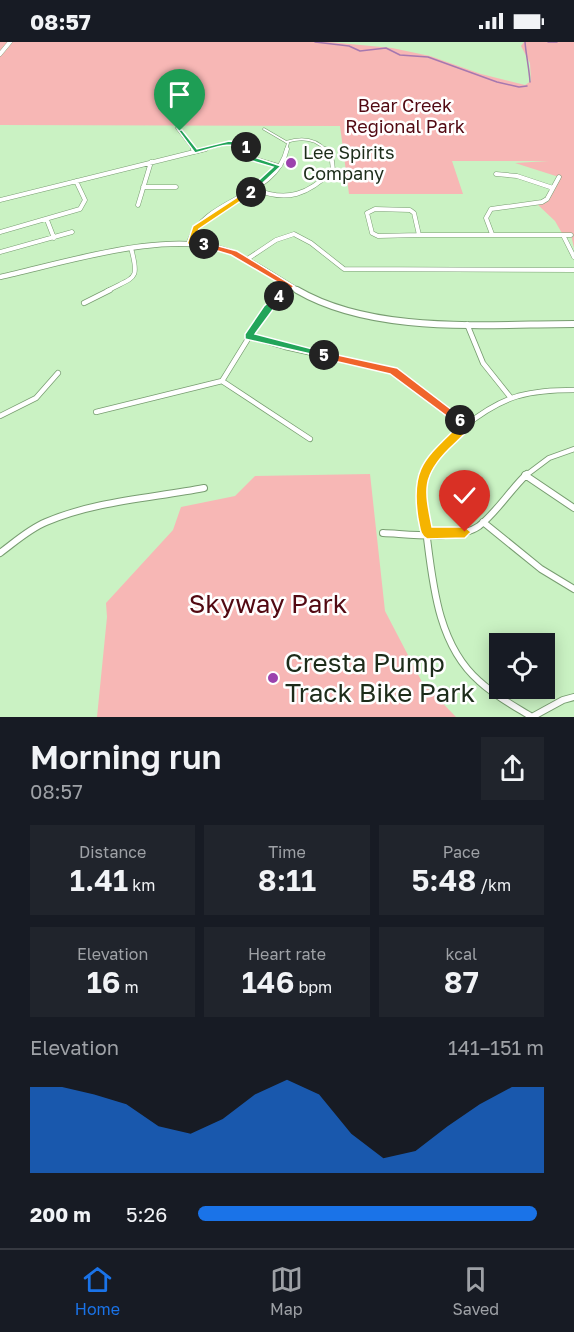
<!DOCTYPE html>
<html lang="en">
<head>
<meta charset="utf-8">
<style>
	:root { --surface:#171b24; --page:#20242c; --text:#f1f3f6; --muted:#9ea1a6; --line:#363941; --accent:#1a73e8 }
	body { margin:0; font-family:"Golos Text",sans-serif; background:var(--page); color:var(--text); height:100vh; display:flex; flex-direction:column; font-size:22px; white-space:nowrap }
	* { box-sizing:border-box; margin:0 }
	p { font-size:20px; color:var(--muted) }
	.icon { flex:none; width:33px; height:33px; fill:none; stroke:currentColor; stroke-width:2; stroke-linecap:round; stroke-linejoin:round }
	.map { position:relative; height:675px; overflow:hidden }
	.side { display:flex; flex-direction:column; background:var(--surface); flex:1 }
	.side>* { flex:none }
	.tools { position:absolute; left:489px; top:591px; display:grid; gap:12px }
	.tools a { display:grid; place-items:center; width:66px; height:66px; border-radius:0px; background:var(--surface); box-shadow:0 3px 15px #0003; font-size:30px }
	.pin { position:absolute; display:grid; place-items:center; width:51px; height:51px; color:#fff; margin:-62px -26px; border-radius:50% 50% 50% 0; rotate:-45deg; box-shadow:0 0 6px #0007 }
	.pin .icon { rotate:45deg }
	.km { position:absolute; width:30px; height:30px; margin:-15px; border-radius:50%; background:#222; color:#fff; font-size:16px; line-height:30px; text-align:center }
	.round { display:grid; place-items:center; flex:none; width:63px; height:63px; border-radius:0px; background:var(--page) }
	.overview { display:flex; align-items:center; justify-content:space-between; height:102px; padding:0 30px }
	h1 { font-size:33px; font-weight:600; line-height:45px }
	.metrics { display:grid; grid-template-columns:repeat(3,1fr); gap:9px; height:102px; padding:6px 30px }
	.metrics div { display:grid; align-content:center; border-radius:0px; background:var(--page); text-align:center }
	.metrics b { font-size:30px; font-weight:600 }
	.metrics small { font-size:16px; font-weight:400 }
	.metrics p { font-size:16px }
	.chart { height:168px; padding:12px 30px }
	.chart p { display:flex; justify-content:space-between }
	.chart svg { width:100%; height:108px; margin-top:6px; fill:var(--accent); opacity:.7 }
	ul { padding:0 30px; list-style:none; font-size:20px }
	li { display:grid; grid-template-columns:96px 72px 1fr; align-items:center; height:45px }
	li i { height:15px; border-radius:8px; background:var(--accent) }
	.status { display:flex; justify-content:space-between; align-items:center; height:42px; padding:0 30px; background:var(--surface); direction:ltr }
	.status svg { height:16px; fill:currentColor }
	.tabs { display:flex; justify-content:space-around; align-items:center; height:84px; border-top:2px solid var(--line); background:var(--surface); font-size:16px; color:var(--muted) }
	.tabs a { display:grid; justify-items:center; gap:3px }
	.tabs .selected { color:var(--accent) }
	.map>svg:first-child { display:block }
	.green { fill:#f7b7b5 }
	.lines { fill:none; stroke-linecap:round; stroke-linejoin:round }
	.stream { stroke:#a678af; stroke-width:1.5 }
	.minor-far3-casing { stroke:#789d71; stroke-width:3 }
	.minor-far2-casing { stroke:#789d71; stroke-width:5 }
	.minor-far1-casing { stroke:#789d71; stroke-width:6 }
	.minor-casing { stroke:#789d71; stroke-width:8 }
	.tertiary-far1-casing { stroke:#789d71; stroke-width:6 }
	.tertiary-casing { stroke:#789d71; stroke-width:8 }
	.secondary-casing { stroke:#789d71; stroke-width:4.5 }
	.minor-far3 { stroke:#fff; stroke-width:2 }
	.minor-far2 { stroke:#fff; stroke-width:4 }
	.minor-far1 { stroke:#fff; stroke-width:4.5 }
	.minor { stroke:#fff; stroke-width:6 }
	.tertiary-far1 { stroke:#fff; stroke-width:4.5 }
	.tertiary { stroke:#fff; stroke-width:6 }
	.secondary { stroke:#fff; stroke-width:4 }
	.split-1 { fill:#22a559; stroke:#fff; stroke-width:1.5 }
	.split-2 { fill:#22a559; stroke:#fff; stroke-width:1.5 }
	.split-3 { fill:#f5b400; stroke:#fff; stroke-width:1.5 }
	.split-4 { fill:#f0652b; stroke:#fff; stroke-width:1.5 }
	.split-5 { fill:#22a559; stroke:#fff; stroke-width:1.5 }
	.split-6 { fill:#f0652b; stroke:#fff; stroke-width:1.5 }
	.split-7 { fill:#f5b400; stroke:#fff; stroke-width:1.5 }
	.poi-dot { fill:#9b42ad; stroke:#fff; stroke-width:2 }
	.labels { text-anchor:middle; stroke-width:5; stroke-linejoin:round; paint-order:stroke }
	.far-park-label { font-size:18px; fill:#520912; stroke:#fff }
	.far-poi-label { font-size:18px; fill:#1d2c1a; stroke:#fff; text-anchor:start }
	.near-park-label { font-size:26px; fill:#520912; stroke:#fff }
	.near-poi-label { font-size:26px; fill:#1d2c1a; stroke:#fff; text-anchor:start }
</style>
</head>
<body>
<div class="status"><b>08:57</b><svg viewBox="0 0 49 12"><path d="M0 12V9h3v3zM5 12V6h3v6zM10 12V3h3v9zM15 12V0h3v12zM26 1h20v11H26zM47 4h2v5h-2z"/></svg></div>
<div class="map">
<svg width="574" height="675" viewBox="0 0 574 675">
	<rect width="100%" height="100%" fill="#caf2c3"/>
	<path class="green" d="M0,0H329L392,6L430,14L481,32L525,43L531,39L530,21L521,4L524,0H574V206L571,193H563L555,179L537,162L545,159L559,135L515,121L549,119H452L463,152H349L340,84L0,83Z
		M370,432L385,569L422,640L456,675H97L107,575L106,561L173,488L181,465L235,454L255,434Z"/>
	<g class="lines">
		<path class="stream" d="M315,0L349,4L360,9L386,6L400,13L428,15L497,40L519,45L527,44
			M525,0C526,13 529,25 530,40
			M548,0H557"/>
		<g class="minor-far3-casing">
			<path id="minor-far3" d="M177,86L194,108
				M264,87L288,101L286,108
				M286,100C301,95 315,96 326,108
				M200,108L229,101L242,102L246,108"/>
		</g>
		<g class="minor-far2-casing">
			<path id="minor-far2" d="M193,107L195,109
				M245,107L251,116L278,124
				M496,132L517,134L553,146
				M143,145H176
				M255,147C287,161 309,152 333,128L332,119L325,107
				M0,158L206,107
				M138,163L151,120
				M375,167L410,168L414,171L419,193L378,194L372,191L367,171Z
				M47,178L54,196
				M0,190L80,167L85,158L76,139
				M492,192L486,176L491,167L542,160L547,157L559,135
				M419,193H571
				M563,193L574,215
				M189,200C204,155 276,156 287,107
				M0,210L72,190
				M246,218L276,198L294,192L311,201L344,227L574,228
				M107,249C135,234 140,239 131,206
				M285,249L290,244"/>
		</g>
		<g class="minor-far1-casing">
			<path id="minor-far1" d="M84,261L110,248
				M467,282L483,321L511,356
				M249,294L285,305L393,329L466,383
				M222,339L310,397
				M96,370L222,339L267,266L286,248
				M0,374L36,356L58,331
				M422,434C436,402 485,364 518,354C536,349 555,348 574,348
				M525,434L549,416L574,407"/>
		</g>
		<g class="minor-casing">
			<path id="minor" d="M423,432C417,452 424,476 427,496C433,545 439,604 479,639C495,654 514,664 532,675
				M525,433L574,466
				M483,480L541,527L574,547
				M383,491C409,492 458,499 479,484C497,470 510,448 527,432
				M0,511C15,500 29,487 46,480C95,459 152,456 204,446
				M532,675L563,658L574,655"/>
		</g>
		<g class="tertiary-far1-casing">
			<path id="tertiary-far1" d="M0,235C64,221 176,184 235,212C257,222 278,237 299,249"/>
		</g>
		<g class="tertiary-casing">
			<path id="tertiary" d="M297,248C374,293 487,282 574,282"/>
		</g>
		<g class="secondary-casing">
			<path id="secondary" d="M0,12L10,0"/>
		</g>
		<use href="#minor-far3" class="minor-far3"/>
		<use href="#minor-far2" class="minor-far2"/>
		<use href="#minor-far1" class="minor-far1"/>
		<use href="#minor" class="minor"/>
		<use href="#tertiary-far1" class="tertiary-far1"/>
		<use href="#tertiary" class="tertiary"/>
		<use href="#secondary" class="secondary"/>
	</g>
	<path class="split-1" d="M178,88H182L197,107L229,99L244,100L249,105L246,107C231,98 212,107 195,111Z"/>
	<path class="split-2" d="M243,104H248L254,115L281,124L251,152L248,148L273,125L249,118Z"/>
	<path class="split-3" d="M248,148L254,150L199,187L194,198L207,201V204L187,202L193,184Z"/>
	<path class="split-4" d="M204,200L237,209L294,244L282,256H276V252L284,244L231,213L201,204V201Z"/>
	<path class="split-5" d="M279,251L283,254L255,292L328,311V316L245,297V292L264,264Z"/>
	<path class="split-6" d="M324,310L397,326L465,378L460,382L456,381L390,332L321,316V311Z"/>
	<path class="split-7" d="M460,374L472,383C466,392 456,400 449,407C421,435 425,449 432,485H465L471,490L465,496L427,497C419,493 420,484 418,477C410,425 425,417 459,383L455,378Z"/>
	<g class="poi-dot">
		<circle cx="291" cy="121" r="6"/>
		<circle cx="273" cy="636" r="6"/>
	</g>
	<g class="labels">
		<g class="far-park-label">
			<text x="405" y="70">Bear Creek<tspan x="405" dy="21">Regional Park</tspan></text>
		</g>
		<g class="far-poi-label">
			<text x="303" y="117">Lee Spirits<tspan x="303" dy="21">Company</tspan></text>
		</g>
		<g class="near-park-label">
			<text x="268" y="571">Skyway Park</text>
		</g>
		<g class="near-poi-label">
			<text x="285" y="630">Cresta Pump<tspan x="285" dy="30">Track Bike Park</tspan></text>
		</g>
	</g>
</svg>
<div class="tools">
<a><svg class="icon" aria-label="locate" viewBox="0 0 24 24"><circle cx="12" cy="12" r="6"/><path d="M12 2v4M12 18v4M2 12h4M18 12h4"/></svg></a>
</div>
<div class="pin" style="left:180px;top:89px;background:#1e9e55"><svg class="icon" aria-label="arrive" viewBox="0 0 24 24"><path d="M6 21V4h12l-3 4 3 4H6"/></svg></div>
<div class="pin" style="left:465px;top:490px;background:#d93025"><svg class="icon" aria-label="check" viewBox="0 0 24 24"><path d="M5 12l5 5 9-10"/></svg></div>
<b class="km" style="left:246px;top:105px">1</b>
<b class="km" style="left:251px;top:150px">2</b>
<b class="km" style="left:204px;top:202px">3</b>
<b class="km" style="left:279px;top:254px">4</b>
<b class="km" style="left:324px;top:313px">5</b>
<b class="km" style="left:460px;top:378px">6</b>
</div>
<section class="side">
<div class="overview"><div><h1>Morning run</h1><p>08:57</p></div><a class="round"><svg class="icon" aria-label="share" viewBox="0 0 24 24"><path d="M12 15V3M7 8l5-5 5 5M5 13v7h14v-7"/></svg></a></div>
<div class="metrics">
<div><p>Distance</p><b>1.41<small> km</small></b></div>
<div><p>Time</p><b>8:11</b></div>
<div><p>Pace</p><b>5:48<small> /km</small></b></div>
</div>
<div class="metrics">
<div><p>Elevation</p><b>16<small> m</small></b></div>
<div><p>Heart rate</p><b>146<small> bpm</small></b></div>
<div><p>kcal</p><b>87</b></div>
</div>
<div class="chart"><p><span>Elevation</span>141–151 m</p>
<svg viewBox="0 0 160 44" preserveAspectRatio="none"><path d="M0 44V9L10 9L20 12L30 16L40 25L50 28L60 22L70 12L80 6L90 12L100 28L110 38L120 35L130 25L140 16L150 9L160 9V44z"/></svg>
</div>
<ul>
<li><b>200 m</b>5:26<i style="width:98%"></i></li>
</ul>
</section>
<nav class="tabs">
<a class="selected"><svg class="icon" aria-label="home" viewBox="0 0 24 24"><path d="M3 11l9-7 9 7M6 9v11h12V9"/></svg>Home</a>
<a><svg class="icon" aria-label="map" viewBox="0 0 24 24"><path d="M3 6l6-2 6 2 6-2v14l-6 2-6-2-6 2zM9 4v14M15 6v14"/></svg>Map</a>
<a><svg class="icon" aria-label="saved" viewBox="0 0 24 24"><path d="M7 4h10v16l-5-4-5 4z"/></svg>Saved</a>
</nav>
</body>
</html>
